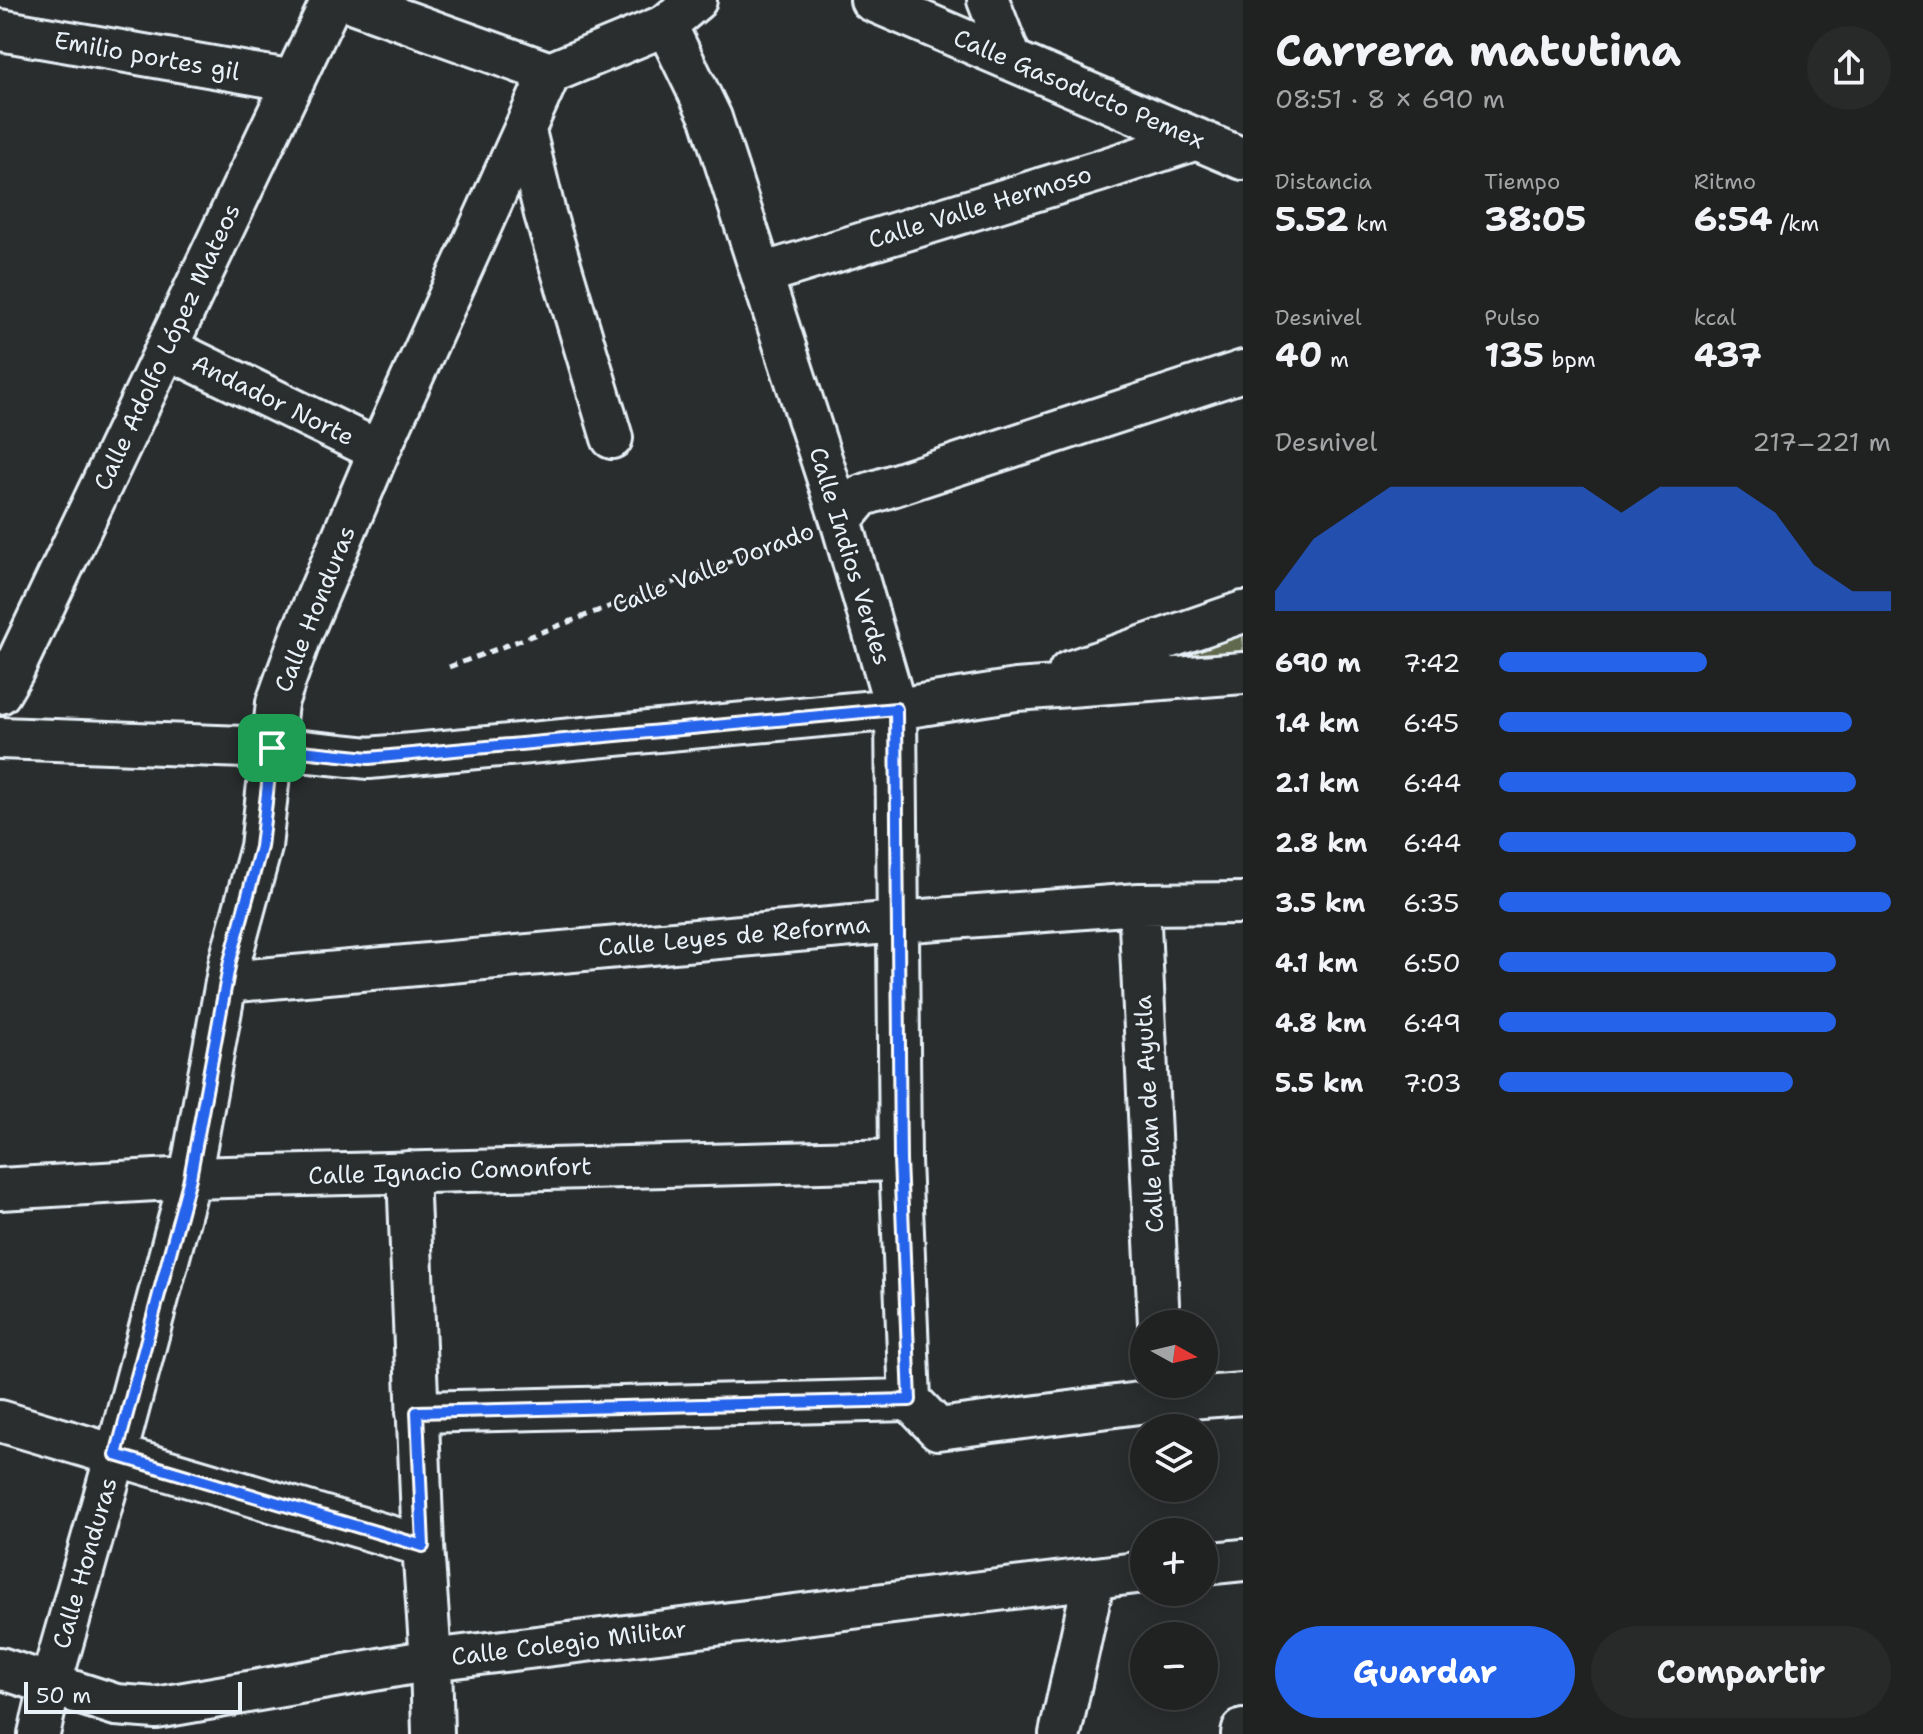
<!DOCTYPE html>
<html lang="es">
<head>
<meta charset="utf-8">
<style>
	:root { --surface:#202222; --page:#282a2a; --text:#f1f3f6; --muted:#a2a4a5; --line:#3d3f40; --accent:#2563eb }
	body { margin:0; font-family:"Shantell Sans",sans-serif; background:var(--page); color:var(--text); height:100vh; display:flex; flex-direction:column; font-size:30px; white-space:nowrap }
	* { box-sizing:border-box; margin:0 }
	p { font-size:26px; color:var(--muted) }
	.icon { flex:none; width:44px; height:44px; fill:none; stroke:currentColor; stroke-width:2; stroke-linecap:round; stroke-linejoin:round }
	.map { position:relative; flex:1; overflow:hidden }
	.panel { display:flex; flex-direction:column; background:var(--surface); width:680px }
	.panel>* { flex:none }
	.needle { width:52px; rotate:98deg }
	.controls { position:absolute; left:1130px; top:1310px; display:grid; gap:16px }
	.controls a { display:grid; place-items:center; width:88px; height:88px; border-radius:50%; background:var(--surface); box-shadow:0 4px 20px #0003,0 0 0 2px var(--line); font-size:40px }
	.scale { position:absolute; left:24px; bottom:20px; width:218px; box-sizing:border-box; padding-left:8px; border:4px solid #e8f1f8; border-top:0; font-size:22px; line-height:28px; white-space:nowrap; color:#e8f1f8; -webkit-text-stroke:6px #2a2d2e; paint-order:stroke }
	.pin { position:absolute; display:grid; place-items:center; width:68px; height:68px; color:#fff; margin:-34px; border-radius:16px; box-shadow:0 4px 12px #0006 }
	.round { display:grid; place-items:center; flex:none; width:84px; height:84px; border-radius:42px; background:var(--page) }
	.overview { display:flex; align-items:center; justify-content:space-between; height:136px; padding:0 32px }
	h1 { font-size:44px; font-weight:700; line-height:60px }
	.figures { display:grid; grid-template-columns:repeat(3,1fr); gap:12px; height:136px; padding:8px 32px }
	.figures div { display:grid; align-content:center }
	.figures b { font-size:34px; font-weight:700 }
	.figures small { font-size:22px; font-weight:400 }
	.figures p { font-size:22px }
	.chart { height:224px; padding:16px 32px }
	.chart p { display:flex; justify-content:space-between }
	.chart svg { width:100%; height:144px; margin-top:8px; fill:var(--accent); opacity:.7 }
	.action { display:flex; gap:16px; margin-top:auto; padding:16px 32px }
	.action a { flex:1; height:92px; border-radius:48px; background:var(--accent); color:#fff; font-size:32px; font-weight:700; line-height:92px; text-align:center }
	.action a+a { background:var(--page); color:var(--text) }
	ul { padding:0 32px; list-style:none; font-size:26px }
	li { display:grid; grid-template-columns:128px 96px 1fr; align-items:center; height:60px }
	li i { height:20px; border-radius:10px; background:var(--accent) }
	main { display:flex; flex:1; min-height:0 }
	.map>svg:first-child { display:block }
	.green { fill:#61684e; stroke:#a4aca3; stroke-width:2 }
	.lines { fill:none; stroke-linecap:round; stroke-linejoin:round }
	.minor-casing { stroke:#e8f1f8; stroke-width:46 }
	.path { stroke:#e8f1f8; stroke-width:5; stroke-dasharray:8 6; stroke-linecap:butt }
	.minor { stroke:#2a2d2e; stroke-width:40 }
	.route-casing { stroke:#fff; stroke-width:16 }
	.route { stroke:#2563eb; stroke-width:10 }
	.labels { text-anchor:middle; stroke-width:6; stroke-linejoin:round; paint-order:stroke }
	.street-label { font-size:24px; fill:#e8f1f8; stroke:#2a2d2e }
</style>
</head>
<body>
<main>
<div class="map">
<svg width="1243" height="1734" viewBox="0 0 1243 1734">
	<rect width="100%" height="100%" fill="#2a2d2e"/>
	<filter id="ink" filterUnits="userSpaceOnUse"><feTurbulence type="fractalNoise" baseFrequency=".0125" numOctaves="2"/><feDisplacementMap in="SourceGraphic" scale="16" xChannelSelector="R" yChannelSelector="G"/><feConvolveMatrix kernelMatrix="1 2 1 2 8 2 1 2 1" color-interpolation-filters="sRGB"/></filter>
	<g filter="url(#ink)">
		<path class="green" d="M1243,622V666L1119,664Z"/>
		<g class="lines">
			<g class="minor-casing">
				<path id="minor" d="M346,0L550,73L666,25L696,0
					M871,0L1243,159
					M988,0L1011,59
					M666,25L711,118L841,520L896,709L900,1160L910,1400
					M0,30L294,81
					M525,131L545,214L612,438
					M762,274L1099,171L1197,139
					M167,348L379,451
					M841,520L861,496L1243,371
					M1069,672L1243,612
					M0,693L13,671L332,0
					M0,738L272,748L369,758L896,709L1016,690L1243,673
					M1139,904L1159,1324
					M226,982L897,922L1139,904L1243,903
					M408,1172L423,1546L431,1660L433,1734
					M0,1189L190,1178L900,1160
					M417,1412L910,1400L938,1429L1162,1400L1243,1394
					M0,1421L423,1546
					M1204,1564L1243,1560
					M0,1668L116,1705L156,1708L431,1660L1144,1572
					M39,1734L51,1683L116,1455L190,1178L230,961L261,847L277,703L302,633L379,451L550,73
					M1060,1734L1094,1578
					M1242,1734L1243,1730"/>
			</g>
			<path class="path" d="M449,667L810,531"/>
			<use href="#minor" class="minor"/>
		</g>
	</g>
	<g class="lines" filter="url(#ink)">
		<g class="route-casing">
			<path id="route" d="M896,709L900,1160L910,1400L417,1412L423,1546L116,1455L190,1178L230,961L261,847L272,748L369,758Z"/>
		</g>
		<use href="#route" class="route"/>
	</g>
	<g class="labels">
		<g class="street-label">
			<text transform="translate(147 56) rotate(10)" y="8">Emilio portes gil</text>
			<text transform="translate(1079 89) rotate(23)" y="8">Calle Gasoducto Pemex</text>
			<text transform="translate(980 207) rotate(-17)" y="8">Calle Valle Hermoso</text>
			<text transform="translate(167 347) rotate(-65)" y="8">Calle Adolfo López Mateos</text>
			<text transform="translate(273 400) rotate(26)" y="8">Andador Norte</text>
			<text transform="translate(850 556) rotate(73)" y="8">Calle Indios Verdes</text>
			<text transform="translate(713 568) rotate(-21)" y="8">Calle Valle Dorado</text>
			<text transform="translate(315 609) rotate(-68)" y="8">Calle Honduras</text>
			<text transform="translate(734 936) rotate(-5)" y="8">Calle Leyes de Reforma</text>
			<text transform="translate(1149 1114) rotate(-93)" y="8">Calle Plan de Ayutla</text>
			<text transform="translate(450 1171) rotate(-2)" y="8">Calle Ignacio Comonfort</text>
			<text transform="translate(85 1563) rotate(-74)" y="8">Calle Honduras</text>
			<text transform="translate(569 1643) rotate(-7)" y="8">Calle Colegio Militar</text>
		</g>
	</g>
</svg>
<div class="controls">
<a><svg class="needle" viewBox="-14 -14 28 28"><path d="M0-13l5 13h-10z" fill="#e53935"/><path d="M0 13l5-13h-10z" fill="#a2a4a5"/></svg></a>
<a><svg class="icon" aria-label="layers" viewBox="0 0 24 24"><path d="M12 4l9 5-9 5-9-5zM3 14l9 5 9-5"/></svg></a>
<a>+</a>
<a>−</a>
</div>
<div class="scale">50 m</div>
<div class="pin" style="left:272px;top:748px;background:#1e9e55"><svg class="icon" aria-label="arrive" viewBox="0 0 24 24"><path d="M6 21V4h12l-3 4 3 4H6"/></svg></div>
</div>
<section class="panel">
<div class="overview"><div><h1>Carrera matutina</h1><p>08:51 · 8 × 690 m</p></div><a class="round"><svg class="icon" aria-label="share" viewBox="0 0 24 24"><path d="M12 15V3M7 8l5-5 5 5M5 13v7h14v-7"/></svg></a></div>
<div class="figures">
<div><p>Distancia</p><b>5.52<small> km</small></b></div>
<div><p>Tiempo</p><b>38:05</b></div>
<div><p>Ritmo</p><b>6:54<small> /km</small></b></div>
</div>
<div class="figures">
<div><p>Desnivel</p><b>40<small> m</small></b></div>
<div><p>Pulso</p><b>135<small> bpm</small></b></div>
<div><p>kcal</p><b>437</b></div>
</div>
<div class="chart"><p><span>Desnivel</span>217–221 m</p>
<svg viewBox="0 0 160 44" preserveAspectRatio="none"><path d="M0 44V38L10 22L20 14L30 6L40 6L50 6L60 6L70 6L80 6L90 14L100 6L110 6L120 6L130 14L140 30L150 38L160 38V44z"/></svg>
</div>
<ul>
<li><b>690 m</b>7:42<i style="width:53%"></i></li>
<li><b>1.4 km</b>6:45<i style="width:90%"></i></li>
<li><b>2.1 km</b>6:44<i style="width:91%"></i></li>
<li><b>2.8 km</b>6:44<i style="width:91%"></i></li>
<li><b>3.5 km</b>6:35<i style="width:100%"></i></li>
<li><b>4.1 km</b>6:50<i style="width:86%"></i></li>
<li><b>4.8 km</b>6:49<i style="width:86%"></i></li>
<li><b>5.5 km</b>7:03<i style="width:75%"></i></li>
</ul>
<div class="action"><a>Guardar</a><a>Compartir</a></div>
</section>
</main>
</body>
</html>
